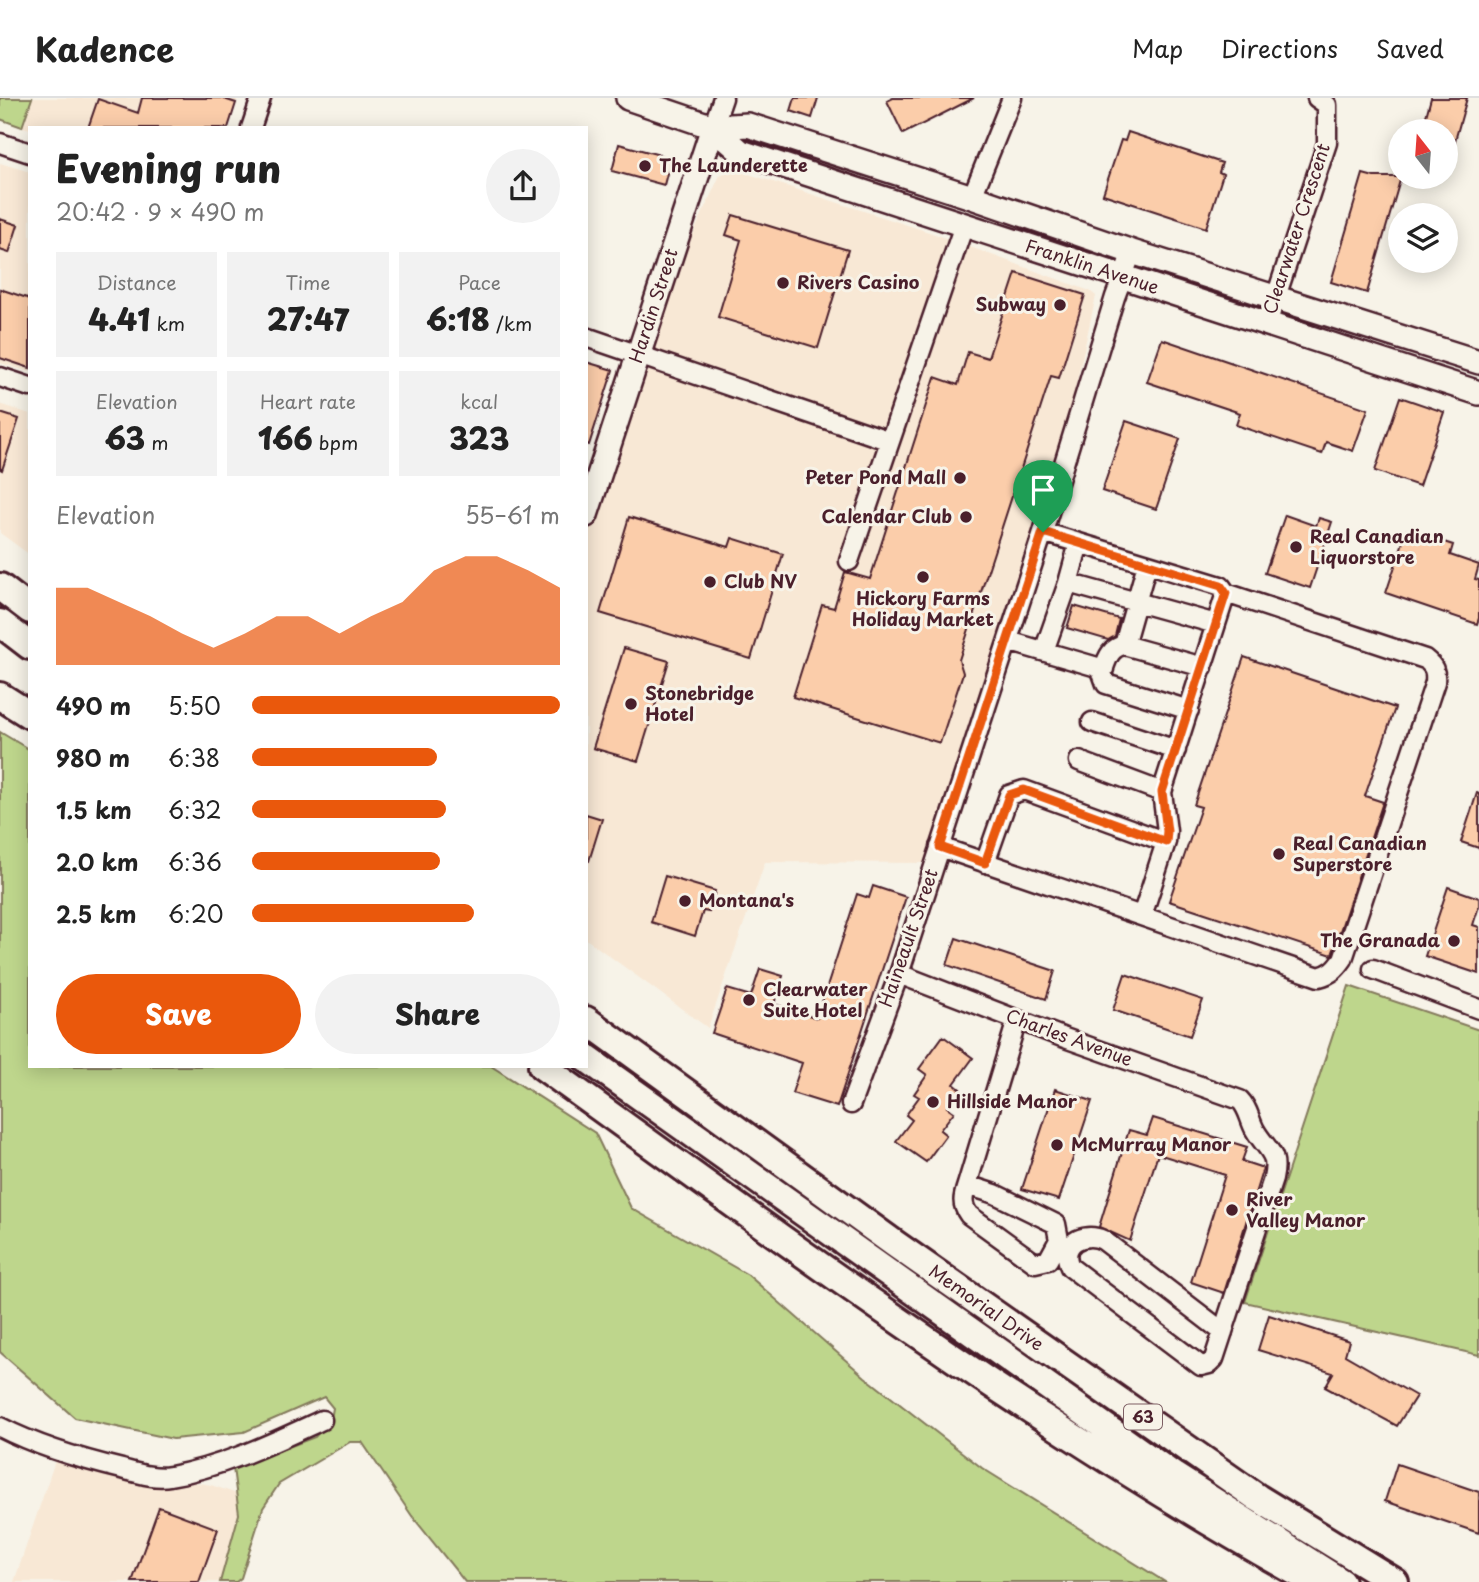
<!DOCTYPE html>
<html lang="en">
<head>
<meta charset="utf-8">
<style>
	:root { --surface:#fff; --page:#f2f2f2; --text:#222; --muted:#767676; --line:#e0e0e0; --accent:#ea580c }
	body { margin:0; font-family:"Playpen Sans",sans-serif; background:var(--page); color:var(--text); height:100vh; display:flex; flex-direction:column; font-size:26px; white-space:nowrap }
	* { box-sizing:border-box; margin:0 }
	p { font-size:23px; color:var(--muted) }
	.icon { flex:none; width:38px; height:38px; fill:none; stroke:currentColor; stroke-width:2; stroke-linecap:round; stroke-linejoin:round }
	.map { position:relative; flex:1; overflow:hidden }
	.drawer { position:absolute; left:28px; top:28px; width:560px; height:942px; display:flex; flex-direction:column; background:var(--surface); border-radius:0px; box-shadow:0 4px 18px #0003 }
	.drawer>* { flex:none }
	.needle { width:46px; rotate:343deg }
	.fabs { position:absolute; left:1388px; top:21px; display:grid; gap:14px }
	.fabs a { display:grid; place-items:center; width:70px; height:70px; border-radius:50%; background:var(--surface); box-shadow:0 4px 18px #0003; font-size:35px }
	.pin { position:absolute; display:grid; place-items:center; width:60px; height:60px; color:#fff; margin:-72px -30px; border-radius:50% 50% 50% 0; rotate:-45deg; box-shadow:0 0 7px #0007 }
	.pin .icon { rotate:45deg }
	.round { display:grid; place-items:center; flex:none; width:74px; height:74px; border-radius:37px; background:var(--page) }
	.head { display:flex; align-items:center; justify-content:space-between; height:119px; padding:0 28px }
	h1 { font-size:38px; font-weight:800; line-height:52px }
	.stats { display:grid; grid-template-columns:repeat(3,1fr); gap:10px; height:119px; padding:7px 28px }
	.stats div { display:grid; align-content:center; border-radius:0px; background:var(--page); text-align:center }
	.stats b { font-size:30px; font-weight:800 }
	.stats small { font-size:19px; font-weight:400 }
	.stats p { font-size:19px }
	.chart { height:196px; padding:14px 28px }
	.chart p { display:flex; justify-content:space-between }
	.chart svg { width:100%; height:126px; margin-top:7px; fill:var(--accent); opacity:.7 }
	.primary-button { display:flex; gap:14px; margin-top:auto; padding:14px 28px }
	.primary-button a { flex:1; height:80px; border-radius:42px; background:var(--accent); color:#fff; font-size:28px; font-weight:800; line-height:80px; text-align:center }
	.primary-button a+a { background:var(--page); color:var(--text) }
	ul { padding:0 28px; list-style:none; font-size:23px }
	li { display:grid; grid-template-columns:112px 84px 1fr; align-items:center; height:52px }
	li i { height:18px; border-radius:9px; background:var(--accent) }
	header { display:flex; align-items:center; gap:42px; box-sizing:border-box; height:98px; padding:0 35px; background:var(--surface); border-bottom:2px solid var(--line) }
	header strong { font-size:33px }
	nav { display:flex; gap:38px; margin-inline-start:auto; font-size:24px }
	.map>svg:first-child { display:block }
	.built { fill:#f8e8d5 }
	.green { fill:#bed68c; stroke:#847a5c; stroke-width:2 }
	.building { fill:#fbcdaa; stroke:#4a1f2b; stroke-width:2 }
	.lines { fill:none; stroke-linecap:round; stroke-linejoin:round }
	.minor-casing { stroke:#4a1f2b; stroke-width:23 }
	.major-casing { stroke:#4a1f2b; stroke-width:28 }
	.highway-casing { stroke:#4a1f2b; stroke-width:32 }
	.minor { stroke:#f7f3e8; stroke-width:18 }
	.major { stroke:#f7f3e8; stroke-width:23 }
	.highway { stroke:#f7f3e8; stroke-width:26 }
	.route-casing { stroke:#fff; stroke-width:14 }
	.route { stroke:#ea580c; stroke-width:9 }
	.poi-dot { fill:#4a1f2b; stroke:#f7f3e8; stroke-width:2.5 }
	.labels { text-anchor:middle; stroke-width:6; stroke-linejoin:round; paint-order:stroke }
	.shield { fill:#f7f3e8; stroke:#7e5f64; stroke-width:2 }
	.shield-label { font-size:16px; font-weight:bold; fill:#4a1f2b }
	.poi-label { font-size:18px; font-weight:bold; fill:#4a1f2b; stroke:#f7f3e8; text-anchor:start }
	.street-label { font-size:18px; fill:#4a1f2b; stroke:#f7f3e8 }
</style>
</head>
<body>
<header>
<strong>Kadence</strong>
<nav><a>Map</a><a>Directions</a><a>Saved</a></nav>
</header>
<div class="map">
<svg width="1479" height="1484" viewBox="0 0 1479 1484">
	<rect width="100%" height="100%" fill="#f7f3e8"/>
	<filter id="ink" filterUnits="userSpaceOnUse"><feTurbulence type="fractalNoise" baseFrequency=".0143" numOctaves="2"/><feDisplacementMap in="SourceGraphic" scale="14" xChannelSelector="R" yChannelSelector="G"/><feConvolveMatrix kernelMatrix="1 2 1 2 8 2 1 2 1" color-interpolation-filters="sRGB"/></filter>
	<g filter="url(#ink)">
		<path class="built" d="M32,0H238L226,30L30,31L22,29Z
			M0,65L30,74V274L0,265Z
			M733,71L932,135L1090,193L1096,198L1043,434L935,765L765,764L708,930L586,841V417L638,257L720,77Z
			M0,306L30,316V457L0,435Z
			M56,1360L211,1387L255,1402L228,1484H14Z"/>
		<path class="green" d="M0,0H32L22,29L0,21Z
			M0,634L30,652V968H491L595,1035L631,1110L748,1177L865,1279L982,1370L1165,1484H465L412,1418L362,1344H350L279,1386L263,1410L241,1480L236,1484H220L239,1416L233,1370L315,1339L331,1321L333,1310L324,1299L244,1334L173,1341L75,1320L0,1254Z
			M1349,888L1479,932V1257L1245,1204Z"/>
		<path class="building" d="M142,0H221L236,5L228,30H88L98,1L138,15Z
			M795,0H818L812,20L791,13Z
			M893,0H974L903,36L887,3Z
			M1431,0H1467L1449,64L1446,63V33H1422Z
			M1128,34L1222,65L1219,74L1223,76L1206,130L1103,96L1121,42L1125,43Z
			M619,46L671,60L664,87L612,73Z
			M1363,76L1374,79H1401L1367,195L1331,184Z
			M733,117L848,152L818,250L718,219L741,142L726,137Z
			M0,121L18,127L9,155L0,152Z
			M1016,175L1085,197L1059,280L1051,278L959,562L963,575L940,645L793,599L822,507L834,510L845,474L870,481L935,279L958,287L968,254L988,260Z
			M0,191L30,201V270L0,260Z
			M1162,241L1368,311L1353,353L1326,344L1322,356L1236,327L1240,315L1147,284Z
			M586,264L613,272L589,347L586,346Z
			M1400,299L1444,314L1419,388L1375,373Z
			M0,315L19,321L2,372L0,371Z
			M1126,323L1180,341L1156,411L1102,393Z
			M1285,417L1316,428L1319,420L1332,424L1310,490L1265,475Z
			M629,419L729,449L732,440L783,456L751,561L600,515Z
			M1407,432L1453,447L1450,457L1479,467L1475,481L1479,482V520L1477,526L1386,495Z
			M1074,508L1119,521L1115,538L1108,542L1067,530Z
			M624,550L669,563L638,663L593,650Z
			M1244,559L1395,610L1365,698L1383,704L1332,857L1169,803L1201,709L1194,707Z
			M1477,695L1479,696V750L1461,744Z
			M586,716L602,721L589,763H586Z
			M665,778L715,793L709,814L703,813L695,838L651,824Z
			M873,788L906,799L837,1009L792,995L802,965L712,935L727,891L751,898L760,871L783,878L774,906L817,920L857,796L869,800Z
			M1448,789L1479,800V808L1473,827L1479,829V876L1425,858Z
			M956,840L1055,873L1046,901L947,867Z
			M1125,876L1203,902L1190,938L1113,912Z
			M943,938L973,960L954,986L960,991L947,1009L954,1014L940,1032L946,1037L926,1064L896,1043L912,1022L906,1017L919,999L914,996L927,977L919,971Z
			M1055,991L1092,1003L1059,1102L1022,1091Z
			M1153,1020L1247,1049L1242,1063L1263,1070L1224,1195L1191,1184L1225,1077L1158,1056L1130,1143L1099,1129L1129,1032L1147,1037Z
			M1269,1217L1349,1243L1345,1257L1416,1298L1397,1328L1325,1289L1333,1275L1258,1252Z
			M1397,1366L1479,1394V1435L1385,1403Z
			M159,1409L218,1431L199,1484H132Z"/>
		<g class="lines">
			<g class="minor-casing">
				<path id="minor" d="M713,29L723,0
					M251,30L261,0
					M0,45L30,55
					M972,99L1012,0
					M1267,226L1327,45V7L1317,0
					M586,239L890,343
					M0,279L30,289
					M1079,445L1068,485L1216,526
					M849,463L964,127
					M1008,543L1104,571
					M1124,547L1147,466
					M1044,553L1068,485
					M1189,612L1106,586L1102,575C1107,562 1109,550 1124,547L1203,569
					M1092,624L1176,652
					M1079,663L1162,694L1167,733L1166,744
					M1162,694L1226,495
					M940,749L1319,879C1331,876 1336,871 1343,861L1435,584C1436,573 1434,568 1425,561L1226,495L1221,488L1043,434
					M985,765L1009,697L1024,692L1166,744L1142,818
					M1373,871L1479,911
					M899,876L1062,939L1240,1002C1249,1011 1249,1021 1255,1032C1267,1053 1279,1054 1273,1081L1214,1261L1209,1266L1201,1268L1070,1169C1059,1146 1083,1133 1103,1142L1223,1234
					M851,1006L899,876L1043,434L1115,199L1132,154
					M967,1087L995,1096L1056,1126L1059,1142L1048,1162L1035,1165L969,1117C961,1106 963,1099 967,1087L1017,922
					M0,1329C39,1349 80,1361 122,1371C137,1375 155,1381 170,1378C223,1369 274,1344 322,1322"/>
			</g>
			<g class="major-casing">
				<path id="major" d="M628,0L713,29L748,27L972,99L1132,154L1479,264
					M713,29L741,54L1479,295
					M586,417L713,29"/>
			</g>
			<g class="highway-casing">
				<path id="highway" d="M0,489L30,512
					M0,525L30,548
					M0,598L30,617
					M586,922L895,1146L1258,1400L1395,1484
					M586,960L1174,1378L1341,1484
					M542,968C793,1149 1043,1334 1314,1484"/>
			</g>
			<use href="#minor" class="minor"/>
			<use href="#major" class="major"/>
			<use href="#highway" class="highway"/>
		</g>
	</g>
	<g class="lines" filter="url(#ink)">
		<g class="route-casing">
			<path id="route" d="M1043,434L1221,488L1226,495L1162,694L1167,733L1166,744L1024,692L1009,697L985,765L940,749Z"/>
		</g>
		<use href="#route" class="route"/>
	</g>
	<g class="poi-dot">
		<circle cx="645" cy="68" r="7"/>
		<circle cx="783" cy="185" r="7"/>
		<circle cx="1060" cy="207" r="7"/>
		<circle cx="960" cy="380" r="7"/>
		<circle cx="966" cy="419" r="7"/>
		<circle cx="1296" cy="449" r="7"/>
		<circle cx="923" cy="479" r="7"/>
		<circle cx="710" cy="484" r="7"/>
		<circle cx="631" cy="606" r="7"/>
		<circle cx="1279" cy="756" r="7"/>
		<circle cx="685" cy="803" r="7"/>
		<circle cx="1454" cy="843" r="7"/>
		<circle cx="749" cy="902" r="7"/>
		<circle cx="933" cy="1004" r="7"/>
		<circle cx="1057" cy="1047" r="7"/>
		<circle cx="1232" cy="1112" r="7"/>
	</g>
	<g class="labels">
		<rect class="shield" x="1124" y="1306.5" width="38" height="25" rx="5"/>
		<g class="shield-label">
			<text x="1143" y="1325">63</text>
		</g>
		<g class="poi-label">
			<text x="659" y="74">The Launderette</text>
			<text x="797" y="191">Rivers Casino</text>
			<text x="1046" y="213" text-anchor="end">Subway</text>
			<text x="946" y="386" text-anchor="end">Peter Pond Mall</text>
			<text x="952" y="425" text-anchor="end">Calendar Club</text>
			<text x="1310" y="445">Real Canadian<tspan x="1310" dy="21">Liquorstore</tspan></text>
			<text x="724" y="490">Club NV</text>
			<text x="923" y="507" text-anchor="middle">Hickory Farms<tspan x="923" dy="21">Holiday Market</tspan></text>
			<text x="645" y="602">Stonebridge<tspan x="645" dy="21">Hotel</tspan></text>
			<text x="1293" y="752">Real Canadian<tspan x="1293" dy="21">Superstore</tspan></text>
			<text x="699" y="809">Montana's</text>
			<text x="1440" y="849" text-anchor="end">The Granada</text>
			<text x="763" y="898">Clearwater<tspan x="763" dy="21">Suite Hotel</tspan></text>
			<text x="947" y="1010">Hillside Manor</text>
			<text x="1071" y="1053">McMurray Manor</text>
			<text x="1246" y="1108">River<tspan x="1246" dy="21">Valley Manor</tspan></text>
		</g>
		<g class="street-label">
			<text transform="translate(1297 131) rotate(-72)" y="6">Clearwater Crescent</text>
			<text transform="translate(1092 169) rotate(18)" y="6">Franklin Avenue</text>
			<text transform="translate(654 208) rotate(-72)" y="6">Hardin Street</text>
			<text transform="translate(909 840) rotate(-71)" y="6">Haineault Street</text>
			<text transform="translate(1069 940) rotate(20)" y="6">Charles Avenue</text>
			<text transform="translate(986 1210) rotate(35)" y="6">Memorial Drive</text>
		</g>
	</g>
</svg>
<div class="fabs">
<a><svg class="needle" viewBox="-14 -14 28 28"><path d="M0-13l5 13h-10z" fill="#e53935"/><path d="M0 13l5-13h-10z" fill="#767676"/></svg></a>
<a><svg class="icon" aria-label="layers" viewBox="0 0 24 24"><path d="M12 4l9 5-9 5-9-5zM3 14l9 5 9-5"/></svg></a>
</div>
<div class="pin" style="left:1043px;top:434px;background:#1e9e55"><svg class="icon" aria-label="arrive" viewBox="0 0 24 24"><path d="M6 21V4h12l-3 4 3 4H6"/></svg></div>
<section class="drawer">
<div class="head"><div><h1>Evening run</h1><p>20:42 · 9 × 490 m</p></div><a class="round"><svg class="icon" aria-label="share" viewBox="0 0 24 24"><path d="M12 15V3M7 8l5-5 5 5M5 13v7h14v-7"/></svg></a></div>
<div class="stats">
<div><p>Distance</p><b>4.41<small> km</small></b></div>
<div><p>Time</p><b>27:47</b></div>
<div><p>Pace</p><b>6:18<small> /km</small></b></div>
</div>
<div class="stats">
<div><p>Elevation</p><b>63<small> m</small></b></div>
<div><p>Heart rate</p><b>166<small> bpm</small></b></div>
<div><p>kcal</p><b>323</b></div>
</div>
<div class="chart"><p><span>Elevation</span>55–61 m</p>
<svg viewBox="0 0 160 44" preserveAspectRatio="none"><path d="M0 44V17L10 17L20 22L30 27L40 33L50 38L60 33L70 27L80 27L90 33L100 27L110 22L120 11L130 6L140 6L150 11L160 17V44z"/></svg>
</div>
<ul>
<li><b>490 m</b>5:50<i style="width:100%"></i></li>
<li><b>980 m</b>6:38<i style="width:60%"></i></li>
<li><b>1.5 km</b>6:32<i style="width:63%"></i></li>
<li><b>2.0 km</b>6:36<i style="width:61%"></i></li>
<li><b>2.5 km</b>6:20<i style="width:72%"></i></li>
</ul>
<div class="primary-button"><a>Save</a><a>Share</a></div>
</section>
</div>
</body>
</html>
